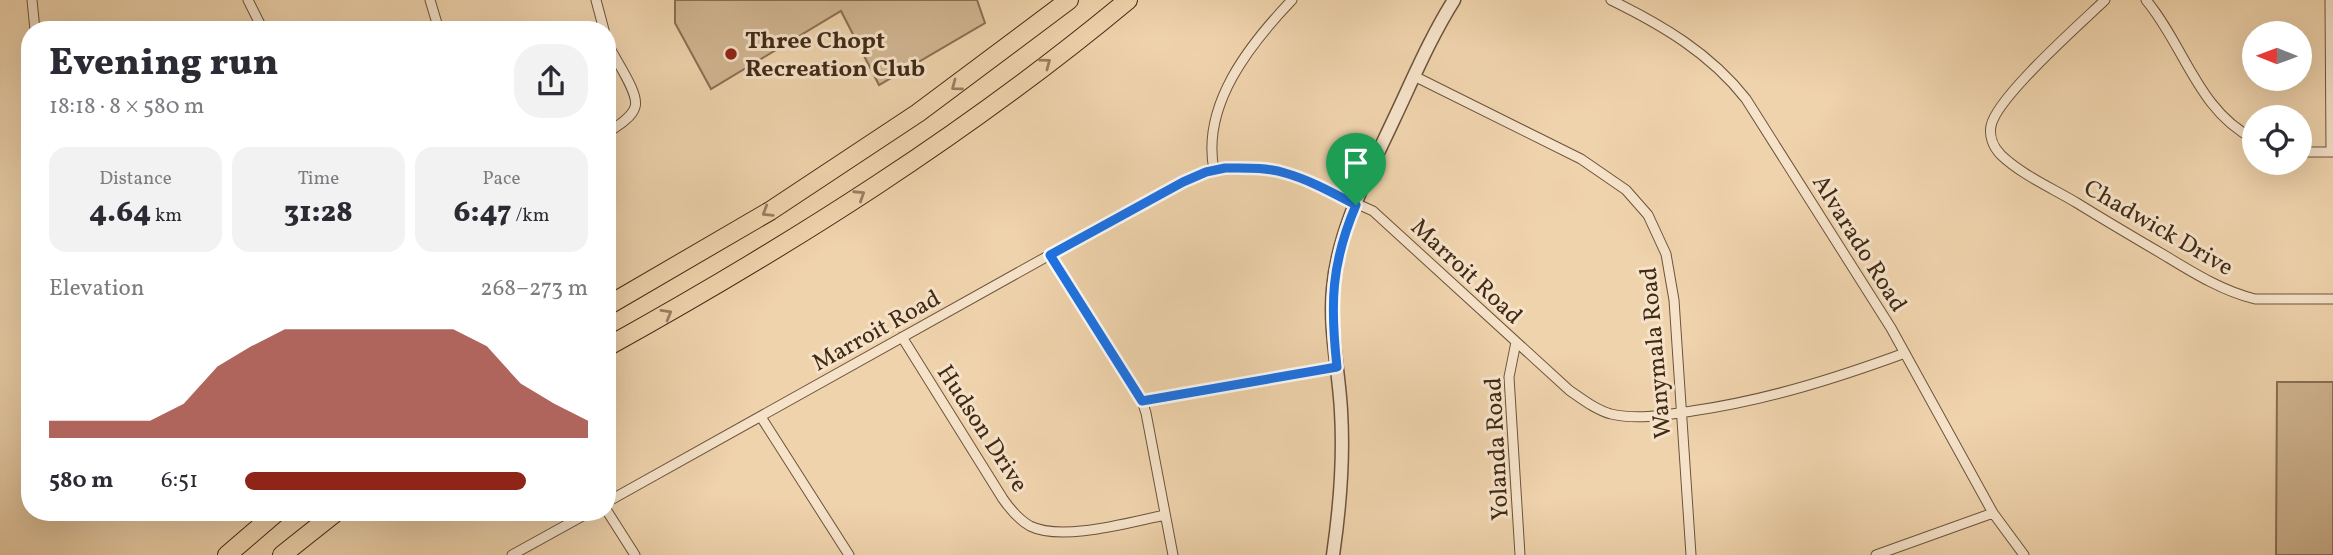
<!DOCTYPE html>
<html lang="en">
<head>
<meta charset="utf-8">
<style>
	:root { --surface:#fff; --page:#f2f2f3; --text:#2b2b33; --muted:#7c7c81; --accent:#8f2418 }
	body { margin:0; font-family:Vollkorn,serif; background:var(--page); color:var(--text); height:100vh; display:flex; flex-direction:column; font-size:26px; white-space:nowrap }
	* { box-sizing:border-box; margin:0 }
	p { font-size:23px; color:var(--muted) }
	.icon { flex:none; width:38px; height:38px; fill:none; stroke:currentColor; stroke-width:2; stroke-linecap:round; stroke-linejoin:round }
	.map { position:relative; flex:1; overflow:hidden }
	.panel { position:absolute; left:21px; top:21px; width:595px; height:500px; display:flex; flex-direction:column; background:var(--surface); border-radius:28px; box-shadow:0 7px 28px #0002 }
	.panel>* { flex:none }
	.needle { width:46px; rotate:271deg }
	.controls { position:absolute; left:2242px; top:21px; display:grid; gap:14px }
	.controls a { display:grid; place-items:center; width:70px; height:70px; border-radius:50%; background:var(--surface); box-shadow:0 7px 28px #0002; font-size:35px }
	.pin { position:absolute; display:grid; place-items:center; width:60px; height:60px; color:#fff; margin:-72px -30px; border-radius:50% 50% 50% 0; rotate:-45deg; box-shadow:0 0 7px #0007 }
	.pin .icon { rotate:45deg }
	.round { display:grid; place-items:center; flex:none; width:74px; height:74px; border-radius:28px; background:var(--page) }
	.summary { display:flex; align-items:center; justify-content:space-between; height:119px; padding:0 28px }
	h1 { font-size:38px; font-weight:800; line-height:52px }
	.metrics { display:grid; grid-template-columns:repeat(3,1fr); gap:10px; height:119px; padding:7px 28px }
	.metrics div { display:grid; align-content:center; border-radius:18px; background:var(--page); text-align:center }
	.metrics b { font-size:30px; font-weight:800 }
	.metrics small { font-size:19px; font-weight:400 }
	.metrics p { font-size:19px }
	.chart { height:196px; padding:14px 28px }
	.chart p { display:flex; justify-content:space-between }
	.chart svg { width:100%; height:126px; margin-top:7px; fill:var(--accent); opacity:.7 }
	ul { padding:0 28px; list-style:none; font-size:23px }
	li { display:grid; grid-template-columns:112px 84px 1fr; align-items:center; height:52px }
	li i { height:18px; border-radius:9px; background:var(--accent) }
	.map>svg:first-child { display:block }
	.green { fill:#d1b692; stroke:#887054; stroke-width:2 }
	.lines { fill:none; stroke-linecap:round; stroke-linejoin:round }
	.minor-casing { stroke:#6c543c; stroke-width:11 }
	.tertiary-casing { stroke:#6c543c; stroke-width:15 }
	.motorway-casing { stroke:#402a16; stroke-width:20 }
	.minor { stroke:#f5e2c9; stroke-width:9 }
	.tertiary { stroke:#f5e2c9; stroke-width:12 }
	.motorway { stroke:#efd3ac; stroke-width:18 }
	.oneway { stroke:#987e61 }
	.route-casing { stroke:#fff; stroke-width:14 }
	.route { stroke:#1a73e8; stroke-width:9 }
	.poi-dot { fill:#8f2418; stroke:#f5e2c9; stroke-width:2.5 }
	.labels { text-anchor:middle; stroke-width:6; stroke-linejoin:round; paint-order:stroke }
	.poi-label { font-size:24px; font-weight:bold; fill:#402a16; stroke:#f5e2c9; text-anchor:start }
	.street-label { font-size:24px; fill:#402a16; stroke:#f5e2c9 }
</style>
</head>
<body>
<div class="map">
<svg width="2333" height="555" viewBox="0 0 2333 555">
	<rect width="100%" height="100%" fill="#efd3ac"/>
	<filter id="stains"><feTurbulence type="fractalNoise" baseFrequency=".00286" numOctaves="4"/><feColorMatrix values="0 0 0 0 .2 0 0 0 0 .09 0 0 0 0 .02 0 0 0 .5 -.17"/></filter>
	<radialGradient id="worn" r=".72"><stop offset=".6" stop-color="#630" stop-opacity="0"/><stop offset="1" stop-color="#630" stop-opacity=".3"/></radialGradient>
	<path class="green" d="M675,0H977L985,23L879,85L841,11L711,89L675,23Z
		M2277,382H2333V555H2276Z"/>
	<g class="lines">
		<g class="minor-casing">
			<path id="minor" d="M32,0L35,30
				M248,0L263,30
				M430,0L439,30
				M596,0L604,30
				M1611,0C1662,25 1710,53 1746,99L1891,328L1993,513L2024,555
				M2105,0C2081,23 1996,98 1991,126C1989,136 1993,147 2001,155C2022,175 2052,188 2077,203C2106,221 2135,238 2164,255C2192,272 2222,291 2255,299H2333
				M2146,0C2184,45 2198,111 2254,139
				M2330,0L2331,152
				M607,42C613,57 640,93 635,107C632,118 616,127 607,133
				M1414,76L1581,159L1626,190L1648,215L1666,254L1674,300L1691,555
				M2300,152H2333
				M1214,170C1201,105 1250,44 1292,0
				M1050,255L1142,401L1146,413L1173,555
				M902,337L1003,499C1010,509 1019,520 1030,526C1062,542 1130,522 1165,515
				M1516,342L1509,377L1520,555
				M1142,401L1337,367
				M761,417L849,555
				M607,502L1150,199L1206,172L1225,168L1261,169L1284,172L1302,179L1373,211L1569,390C1582,399 1596,410 1611,414C1638,420 1665,415 1692,411C1767,400 1834,379 1905,353
				M607,511L635,555
				M512,555L588,513
				M1876,555L1993,513"/>
		</g>
		<g class="tertiary-casing">
			<path id="tertiary" d="M1333,555C1340,507 1344,460 1341,411C1339,371 1329,330 1333,289C1338,229 1369,173 1394,119C1413,79 1430,38 1454,0"/>
		</g>
		<g class="motorway-casing">
			<path id="motorway" d="M607,306L770,211L918,113L1069,0
				M607,347C789,246 967,134 1128,0
				M227,555L276,513
				M282,555L335,513"/>
		</g>
		<use href="#minor" class="minor"/>
		<use href="#tertiary" class="tertiary"/>
		<use href="#motorway" class="motorway"/>
	</g>
	<defs><path id="oneway-chevron" d="M-2-3.5L2.5 0L-2 3.5" fill="none" stroke-width="1.6" stroke-linecap="round" stroke-linejoin="round" transform="scale(1.75)"/></defs>
	<g class="oneway">
		<use href="#oneway-chevron" transform="translate(1046 63) rotate(-37)"/>
		<use href="#oneway-chevron" transform="translate(956 86) rotate(143)"/>
		<use href="#oneway-chevron" transform="translate(860 195) rotate(-33)"/>
		<use href="#oneway-chevron" transform="translate(767 212) rotate(148)"/>
		<use href="#oneway-chevron" transform="translate(667 314) rotate(-30)"/>
	</g>
	<g class="lines">
		<g class="route-casing">
			<path id="route" d="M1225,168C1245,168 1266,167 1285,173C1310,180 1333,193 1356,205C1331,264 1330,304 1337,367L1142,401L1050,255L1183,182L1206,172Z"/>
		</g>
		<use href="#route" class="route"/>
	</g>
	<circle class="poi-dot" cx="731" cy="54" r="7"/>
	<g class="labels">
		<g class="poi-label">
			<text x="745" y="48">Three Chopt<tspan x="745" dy="28">Recreation Club</tspan></text>
		</g>
		<g class="street-label">
			<text transform="translate(2159 227) rotate(30)" y="8">Chadwick Drive</text>
			<text transform="translate(1860 243) rotate(58)" y="8">Alvarado Road</text>
			<text transform="translate(1467 271) rotate(43)" y="8">Marroit Road</text>
			<text transform="translate(876 330) rotate(-29)" y="8">Marroit Road</text>
			<text transform="translate(1655 353) rotate(-95)" y="8">Wanymala Road</text>
			<text transform="translate(983 428) rotate(57)" y="8">Hudson Drive</text>
			<text transform="translate(1496 449) rotate(-93)" y="8">Yolanda Road</text>
		</g>
	</g>
	<rect width="100%" height="100%" filter="url(#stains)"/>
	<rect width="100%" height="100%" fill="url(#worn)"/>
</svg>
<div class="controls">
<a><svg class="needle" viewBox="-14 -14 28 28"><path d="M0-13l5 13h-10z" fill="#e53935"/><path d="M0 13l5-13h-10z" fill="#7c7c81"/></svg></a>
<a><svg class="icon" aria-label="locate" viewBox="0 0 24 24"><circle cx="12" cy="12" r="6"/><path d="M12 2v4M12 18v4M2 12h4M18 12h4"/></svg></a>
</div>
<div class="pin" style="left:1356px;top:205px;background:#1e9e55"><svg class="icon" aria-label="arrive" viewBox="0 0 24 24"><path d="M6 21V4h12l-3 4 3 4H6"/></svg></div>
<section class="panel">
<div class="summary"><div><h1>Evening run</h1><p>18:18 · 8 × 580 m</p></div><a class="round"><svg class="icon" aria-label="share" viewBox="0 0 24 24"><path d="M12 15V3M7 8l5-5 5 5M5 13v7h14v-7"/></svg></a></div>
<div class="metrics">
<div><p>Distance</p><b>4.64<small> km</small></b></div>
<div><p>Time</p><b>31:28</b></div>
<div><p>Pace</p><b>6:47<small> /km</small></b></div>
</div>
<div class="chart"><p><span>Elevation</span>268–273 m</p>
<svg viewBox="0 0 160 44" preserveAspectRatio="none"><path d="M0 44V38L10 38L20 38L30 38L40 32L50 19L60 12L70 6L80 6L90 6L100 6L110 6L120 6L130 12L140 25L150 32L160 38V44z"/></svg>
</div>
<ul>
<li><b>580 m</b>6:51<i style="width:82%"></i></li>
</ul>
</section>
</div>
</body>
</html>
